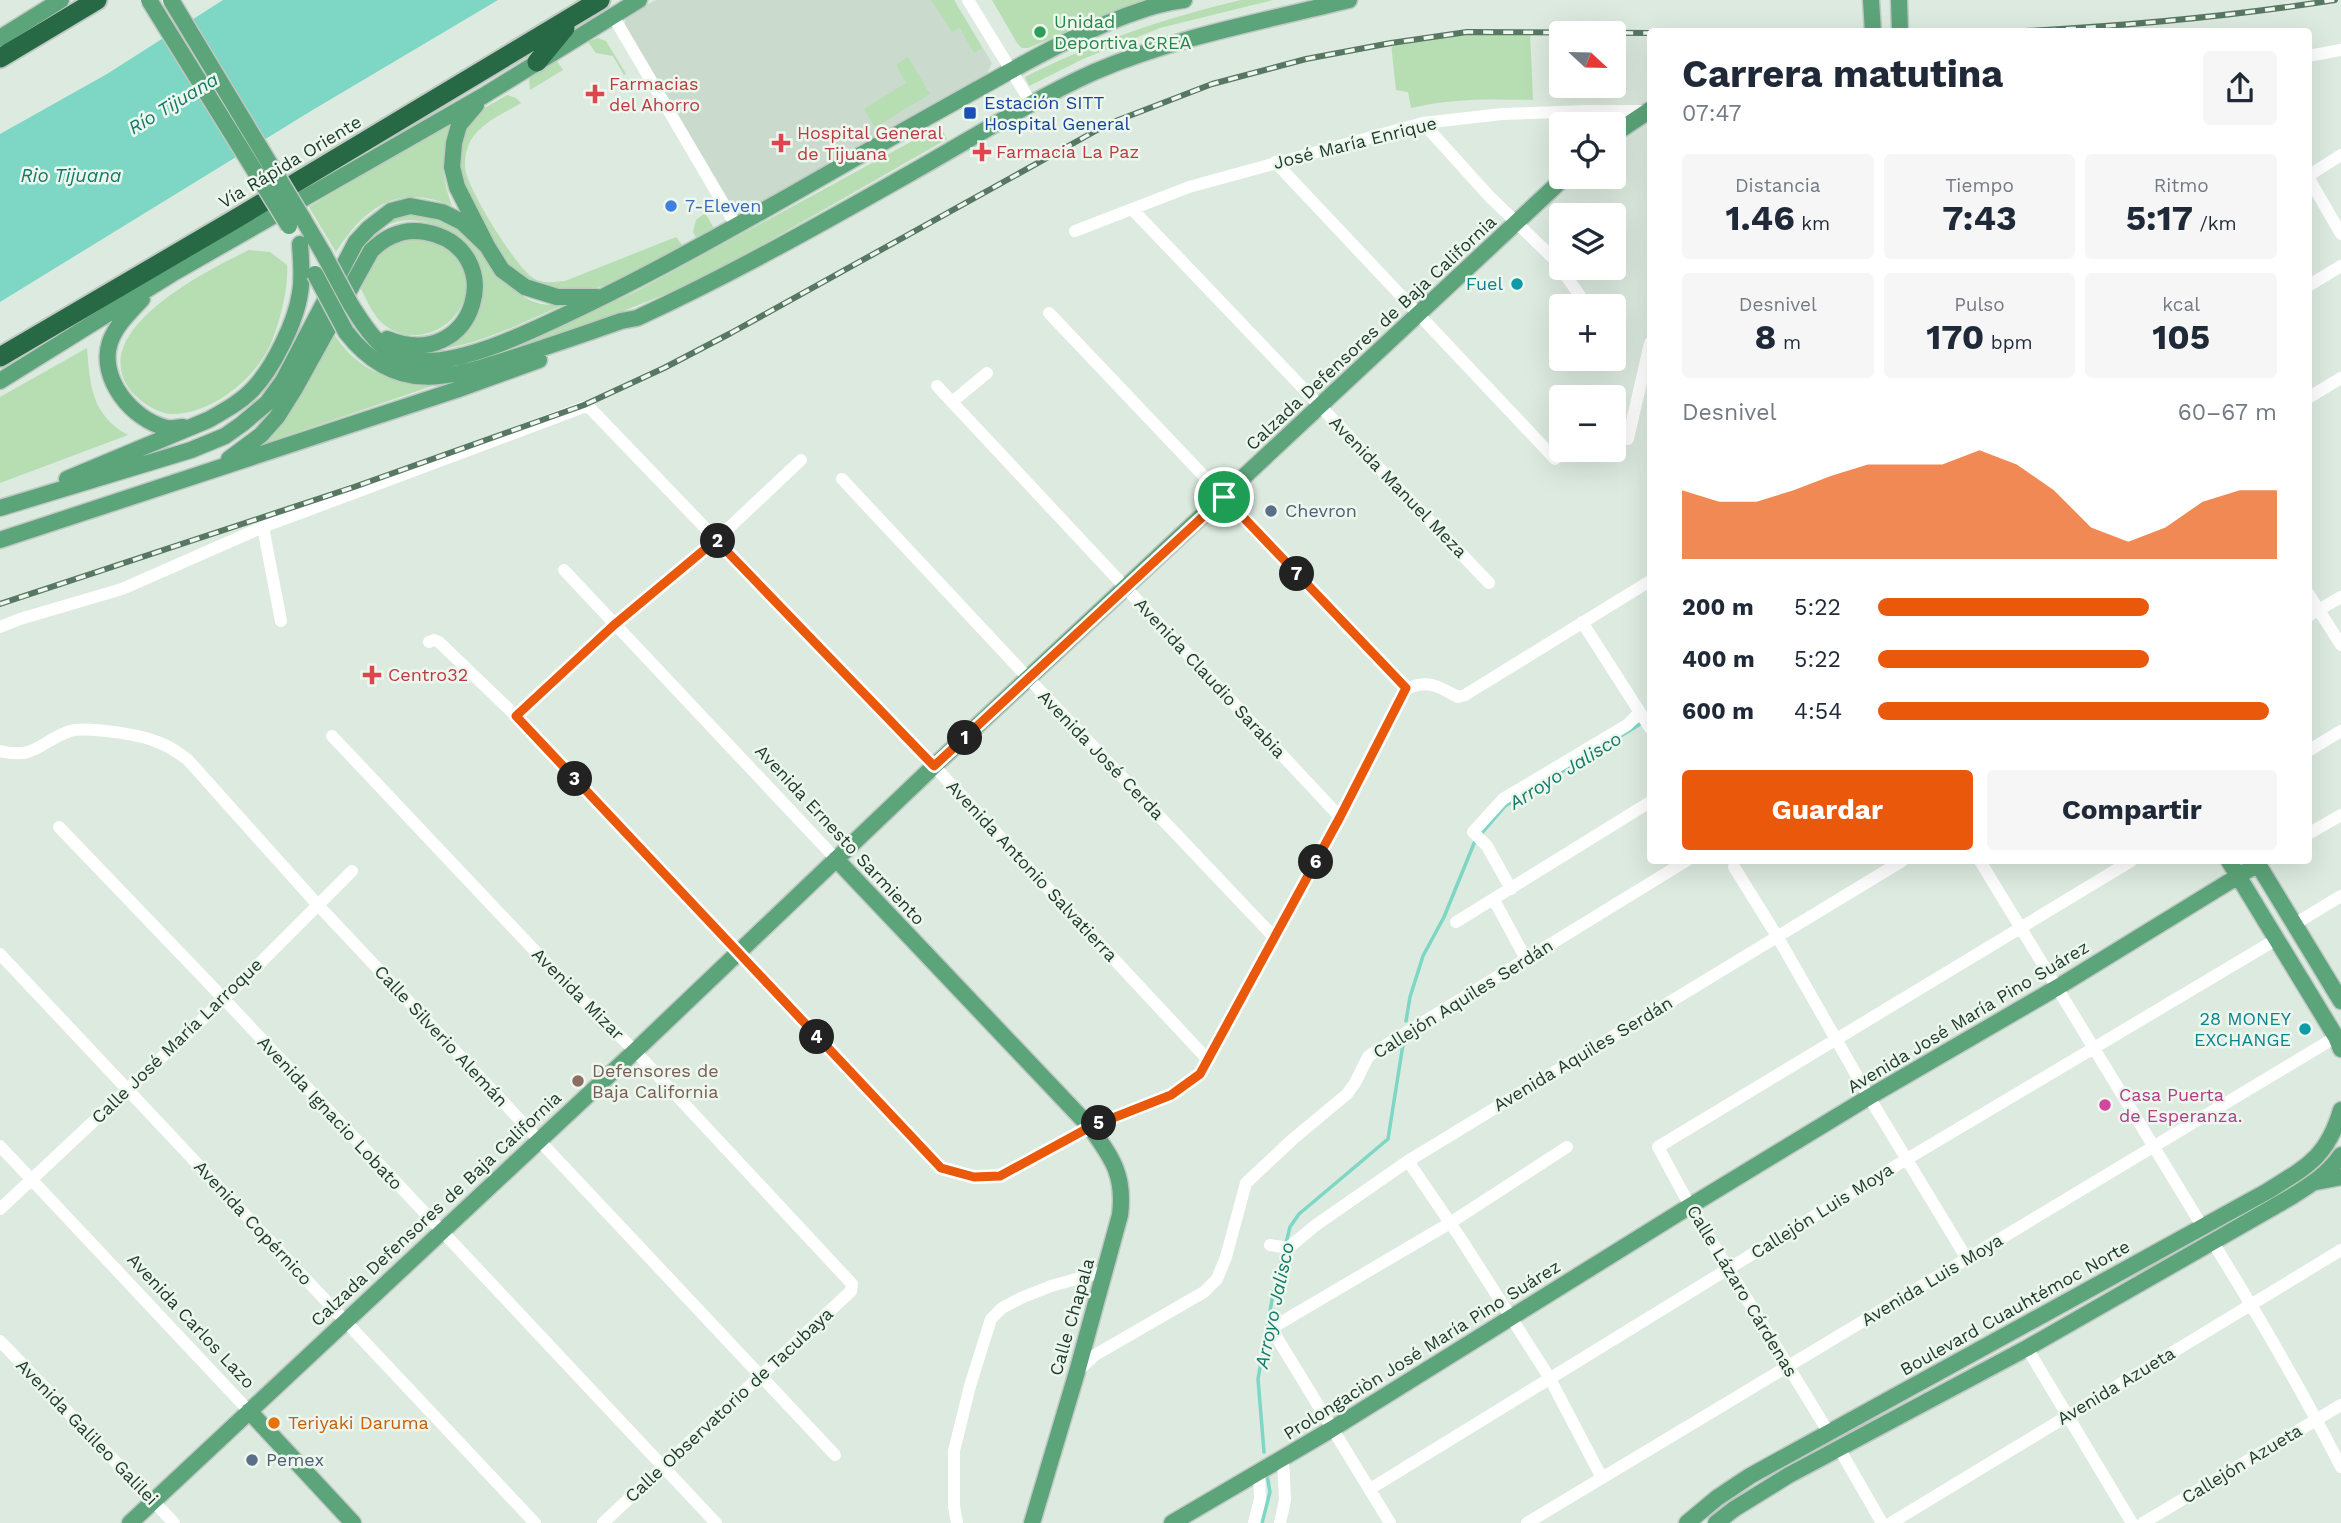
<!DOCTYPE html>
<html lang="es">
<head>
<meta charset="utf-8">
<style>
	:root { --surface:#fff; --page:#f6f6f7; --text:#1f2937; --muted:#747a83; --accent:#ea580c }
	body { margin:0; font-family:"Work Sans",sans-serif; background:var(--page); color:var(--text); height:100vh; display:flex; flex-direction:column; font-size:26px; white-space:nowrap }
	* { box-sizing:border-box; margin:0 }
	p { font-size:23px; color:var(--muted) }
	.icon { flex:none; width:38px; height:38px; fill:none; stroke:currentColor; stroke-width:2; stroke-linecap:round; stroke-linejoin:round }
	.map { position:relative; flex:1; overflow:hidden }
	.drawer { position:absolute; left:1647px; top:28px; width:665px; height:836px; display:flex; flex-direction:column; background:var(--surface); border-radius:7px; box-shadow:0 7px 28px #0002 }
	.drawer>* { flex:none }
	.needle { width:46px; rotate:112deg }
	.tools { position:absolute; left:1549px; top:21px; display:grid; gap:14px }
	.tools a { display:grid; place-items:center; width:77px; height:77px; border-radius:7px; background:var(--surface); box-shadow:0 7px 28px #0002; font-size:35px }
	.pin { position:absolute; display:grid; place-items:center; width:60px; height:60px; color:#fff; margin:-30px; border:4px solid #fff; border-radius:50%; box-shadow:0 2px 7px #0007 }
	.km { position:absolute; width:35px; height:35px; margin:-18px; border-radius:50%; background:#222; color:#fff; font-size:19px; line-height:35px; text-align:center }
	.round { display:grid; place-items:center; flex:none; width:74px; height:74px; border-radius:7px; background:var(--page) }
	.overview { display:flex; align-items:center; justify-content:space-between; height:119px; padding:0 35px }
	h1 { font-size:38px; font-weight:700; line-height:52px }
	.figures { display:grid; grid-template-columns:repeat(3,1fr); gap:10px; height:119px; padding:7px 35px }
	.figures div { display:grid; align-content:center; border-radius:7px; background:var(--page); text-align:center }
	.figures b { font-size:35px; font-weight:700 }
	.figures small { font-size:19px; font-weight:400 }
	.figures p { font-size:19px }
	.chart { height:196px; padding:14px 35px }
	.chart p { display:flex; justify-content:space-between }
	.chart svg { width:100%; height:126px; margin-top:7px; fill:var(--accent); opacity:.7 }
	.action { display:flex; gap:14px; margin-top:auto; padding:14px 35px }
	.action a { flex:1; height:80px; border-radius:7px; background:var(--accent); color:#fff; font-size:28px; font-weight:700; line-height:80px; text-align:center }
	.action a+a { background:var(--page); color:var(--text) }
	ul { padding:0 35px; list-style:none; font-size:23px }
	li { display:grid; grid-template-columns:112px 84px 1fr; align-items:center; height:52px }
	li i { height:18px; border-radius:9px; background:var(--accent) }
	.map>svg:first-child { display:block }
	.built { fill:#cadacd }
	.green { fill:#b6deb2 }
	.water { fill:#7ed6c5 }
	.lines { fill:none; stroke-linecap:round; stroke-linejoin:round }
	.stream { stroke:#7ed6c5; stroke-width:3.5 }
	.major-casing { stroke:#c0c8c3; stroke-width:19 }
	.highway-casing { stroke:#c0c8c3; stroke-width:23 }
	.minor { stroke:#fff; stroke-width:12 }
	.major { stroke:#5ca479; stroke-width:16 }
	.highway { stroke:#266944; stroke-width:19 }
	.rail-casing { stroke:#577763; stroke-width:6 }
	.rail { stroke:#edf7ee; stroke-width:3.5; stroke-dasharray:10; stroke-linecap:butt }
	.major-bridge-casing { stroke:#c0c8c3; stroke-width:19; stroke-linecap:butt }
	.major-bridge { stroke:#5ca479; stroke-width:16 }
	.route-casing { stroke:#fff; stroke-width:14 }
	.route { stroke:#ea580c; stroke-width:9 }
	.leisure-dot { fill:#2e9e5b; stroke:#edf7ee; stroke-width:2.5 }
	.health-dot { fill:#e0444e; stroke:#edf7ee; stroke-width:2.5 }
	.transit-dot { fill:#1a4fb4; stroke:#edf7ee; stroke-width:2.5 }
	.shop-dot { fill:#3f7fe0; stroke:#edf7ee; stroke-width:2.5 }
	.culture-dot { fill:#0f9aa8; stroke:#edf7ee; stroke-width:2.5 }
	.service-dot { fill:#5c6f8a; stroke:#edf7ee; stroke-width:2.5 }
	.education-dot { fill:#8d6e63; stroke:#edf7ee; stroke-width:2.5 }
	.hotel-dot { fill:#d1479c; stroke:#edf7ee; stroke-width:2.5 }
	.food-dot { fill:#e8710a; stroke:#edf7ee; stroke-width:2.5 }
	.labels { text-anchor:middle; stroke-width:5; stroke-linejoin:round; paint-order:stroke }
	.leisure-label { font-size:18px; fill:#27864d; stroke:#edf7ee; text-anchor:start }
	.health-label { font-size:18px; fill:#be3a42; stroke:#edf7ee; text-anchor:start }
	.transit-label { font-size:18px; fill:#164399; stroke:#edf7ee; text-anchor:start }
	.street-label { font-size:18px; fill:#1d3a28; stroke:#edf7ee }
	.shop-label { font-size:18px; fill:#366cbe; stroke:#edf7ee; text-anchor:start }
	.culture-label { font-size:18px; fill:#0d838f; stroke:#edf7ee; text-anchor:end }
	.service-label { font-size:18px; fill:#4e5e75; stroke:#edf7ee; text-anchor:start }
	.education-label { font-size:18px; fill:#785e54; stroke:#edf7ee; text-anchor:start }
	.hotel-label { font-size:18px; fill:#b23c85; stroke:#edf7ee; text-anchor:start }
	.food-label { font-size:18px; fill:#c56008; stroke:#edf7ee; text-anchor:start }
	.water-label { font-size:19px; font-style:italic; fill:#127b68; stroke:#edf7ee }
</style>
</head>
<body>
<div class="map">
<svg width="2341" height="1523" viewBox="0 0 2341 1523">
	<rect width="100%" height="100%" fill="#dceadf"/>
	<path class="built" d="M656,0H954L992,63L986,76L745,212L735,211L625,25L626,16Z"/>
	<path class="green" d="M931,0H954L982,48L974,53L960,28L952,32Z
		M992,0H1146L1028,48H1022L1017,43Z
		M1241,0H1273L1160,28L1083,59L1029,86L1025,77C1094,42 1165,18 1241,0Z
		M1467,32H1530L1533,100C1491,99 1452,98 1411,108L1408,92L1396,90L1391,43Z
		M598,38L606,41L626,74L624,75L613,56L596,53L588,42Z
		M908,57L930,94L875,127L864,109L906,83L896,65Z
		M557,61L563,70L530,90L529,80L531,77Z
		M507,95L516,98L521,103C503,114 475,125 468,147C465,154 464,165 466,173C472,195 515,266 533,278C543,284 553,282 565,281L676,237L683,246L609,285L590,289H540L511,267L489,238L466,191L458,169L459,147L466,127L472,118L483,109Z
		M453,120C441,154 440,173 452,206C399,183 365,206 336,252L309,207Z
		M940,126L947,139L701,280L578,329L462,366L482,356L518,344L635,292Z
		M705,213L714,228L697,239L693,232L696,220Z
		M410,214C430,216 456,221 471,236C492,259 507,296 541,304C548,305 556,305 563,305C519,324 472,349 424,351L458,334L475,258C471,252 467,244 462,240C446,226 414,215 393,223C388,224 382,228 378,231L394,216Z
		M413,237C422,239 436,240 444,245C452,250 457,259 461,267C484,314 419,358 381,322C371,312 366,298 359,285C374,259 381,244 413,237Z
		M249,250L270,252L287,265C289,287 278,333 266,353C248,384 209,414 172,414C158,414 139,401 131,391C84,331 208,270 249,250Z
		M332,331C359,374 388,379 435,385L263,444L293,405Z
		M87,348C90,387 92,415 128,435L0,483V397Z"/>
	<path class="water" d="M223,0H498L311,111L0,302V134L107,74Z"/>
	<g class="lines">
		<path class="stream" d="M1480,835L1505,806L1642,723
			M1406,1021L1410,997L1423,956L1444,917L1475,841
			M1286,1243L1290,1227L1299,1214L1388,1139L1404,1038
			M1264,1452L1258,1379L1273,1294L1284,1251
			M1262,1523L1270,1492L1267,1475"/>
		<g class="major-casing">
			<path id="major" d="M1871,0L1873,32
				M1899,0L1900,32
				M0,38L61,0
				M476,105L459,125L454,143L452,167L457,187L487,246L502,270L525,287L557,297H597
				M1614,134L1650,110
				M303,219L323,253
				M142,299C130,312 116,325 110,342C98,378 132,420 167,428C172,429 178,427 183,427
				M351,305C369,334 385,359 422,361C470,363 539,327 582,307C706,247 823,175 944,108C1009,72 1076,31 1148,8C1159,4 1172,2 1184,0
				M346,332C396,397 451,378 518,356C552,345 587,333 621,321L637,318C730,275 819,225 909,174C970,140 1030,101 1094,72C1175,37 1264,21 1349,0
				M0,381L175,272L483,96L639,0
				M229,459L261,435L277,417L294,390L371,251C386,236 404,228 425,232C511,247 477,375 387,339
				M67,479L208,420C224,411 241,402 253,389C273,368 296,322 300,293C303,277 301,261 300,244
				M0,508L191,450L225,436L242,424L267,403L283,381L356,242L369,228L391,211L410,206L442,212L462,222L487,246
				M0,540L456,390L539,360
				M836,859L1090,1127C1112,1158 1125,1175 1120,1215L1077,1372L1032,1523
				M2229,861L2336,1037L2341,1049
				M2256,861L2341,1001
				M2316,1182L2341,1177
				M249,1411L353,1523
				M130,1523L635,1051L934,766L1565,177
				M1172,1523L1332,1429L1690,1206L1869,1097L2058,987L2258,864
				M1687,1523L1717,1498L1750,1476L2266,1192C2306,1167 2327,1158 2341,1110
				M1716,1523L1734,1509L1789,1475L2027,1348L2291,1197C2310,1185 2328,1174 2341,1155"/>
		</g>
		<g class="highway-casing">
			<path id="highway" d="M0,58L97,0
				M537,62L565,28
				M0,357L232,221L600,0"/>
		</g>
		<path class="minor" d="M968,0L1031,103
			M613,16L737,227
			M2308,56L2341,50
			M1423,123L1489,196L1555,260L1587,306
			M1275,162L1555,459
			M2308,176L2341,155
			M2308,177L2341,234
			M1132,209L1489,583
			M1075,231L1189,187L1423,123L1502,114L1586,111H1646
			M2308,286L2341,266
			M1049,313L1406,689
			M937,386L1340,817
			M2308,398L2341,378
			M952,402L987,373
			M1628,439L1650,343
			M842,479L1029,679L1275,938
			M263,527L281,621
			M564,570L836,859
			M2308,593L2341,645
			M2308,616L2341,597
			M1582,622L1650,728
			M0,627L20,619L122,589L263,527L584,407L590,408L934,766L1208,1060
			M429,642L434,640L439,642L516,716L941,1169L974,1177L1000,1176L1090,1127L1171,1095L1200,1074L1340,817L1406,689
			M1406,689C1429,679 1437,686 1458,697L1465,695L1650,581
			M516,716L614,625L716,540L801,460
			M332,736L570,988L635,1051L852,1284L851,1291L603,1523
			M0,751C36,760 40,741 70,731C88,726 143,735 160,743C171,747 179,753 188,760L317,904L835,1455
			M2308,751L2341,731
			M59,827L224,999L716,1523
			M2308,834L2341,815
			M1980,861L2202,1226
			M1734,867L1777,936L1869,1097L1967,1259
			M1511,889L1487,846L1473,832L1503,799L1627,725L1640,712
			M1494,900L1526,959
			M1456,922L1650,802
			M2293,925L2341,896
			M0,954L535,1523
			M0,1146L249,1411
			M1408,1161L1461,1239L1549,1377L1602,1478
			M0,1209L224,999L352,871
			M2212,1241C2258,1315 2302,1390 2341,1467
			M1270,1245L1288,1248L1316,1225L1408,1161L1902,861
			M0,1341L174,1523
			M2027,1348L2132,1523
			M1077,1372L1095,1355L1204,1292L1217,1279L1226,1257L1246,1183L1293,1139L1347,1094L1355,1083L1368,1057L1373,1053L1686,861
			M1829,1433L1690,1206L1658,1147L2131,861
			M1840,1450L1882,1523
			M1370,1489L1907,1159L2277,939
			M957,1523L954,1506V1451L970,1386L991,1319L1002,1308L1021,1298L1051,1286L1105,1271
			M1254,1523L1260,1499L1259,1471
			M1280,1523L1285,1500L1283,1458
			M1390,1523L1274,1333L1275,1326L1450,1223L1567,1147
			M1527,1523L2336,1037
			M1891,1523L2341,1250
			M2143,1523L2341,1405"/>
		<use href="#major" class="major"/>
		<use href="#highway" class="highway"/>
		<g class="rail-casing">
			<path id="rail" d="M2006,32C2116,27 2226,17 2335,0
				M0,604L354,487L584,405L664,368L731,333L1108,124L1212,84L1306,59L1391,43L1467,32L1650,33"/>
		</g>
		<use href="#rail" class="rail"/>
		<g class="major-bridge-casing">
			<path id="major-bridge" d="M149,0L289,226
				M171,0L303,219
				M323,253L351,305
				M315,274L346,332"/>
		</g>
		<use href="#major-bridge" class="major-bridge"/>
	</g>
	<g class="lines">
		<g class="route-casing">
			<path id="route" d="M1224,497L1406,688L1340,817L1200,1074L1171,1095L1090,1127L1000,1176L974,1177L941,1168L516,716L614,625L716,540L934,766Z"/>
		</g>
		<use href="#route" class="route"/>
	</g>
	<circle class="leisure-dot" cx="1040" cy="32" r="7"/>
	<g class="health-dot">
		<path d="M591.5 83.5h7v7h7v7h-7v7h-7v-7h-7v-7h7z"/>
		<path d="M777.5 132.5h7v7h7v7h-7v7h-7v-7h-7v-7h7z"/>
		<path d="M978.5 141.5h7v7h7v7h-7v7h-7v-7h-7v-7h7z"/>
		<path d="M368.5 664.5h7v7h7v7h-7v7h-7v-7h-7v-7h7z"/>
	</g>
	<rect class="transit-dot" x="963" y="106" width="14" height="14" rx="3.5"/>
	<circle class="shop-dot" cx="671" cy="206" r="7"/>
	<g class="culture-dot">
		<circle cx="1517" cy="284" r="7"/>
		<circle cx="2305" cy="1029" r="7"/>
	</g>
	<g class="service-dot">
		<circle cx="1271" cy="511" r="7"/>
		<circle cx="252" cy="1460" r="7"/>
	</g>
	<circle class="education-dot" cx="578" cy="1081" r="7"/>
	<circle class="hotel-dot" cx="2105" cy="1105" r="7"/>
	<circle class="food-dot" cx="274" cy="1423" r="7"/>
	<g class="labels">
		<g class="leisure-label">
			<text x="1054" y="28">Unidad<tspan x="1054" dy="21">Deportiva CREA</tspan></text>
		</g>
		<g class="health-label">
			<text x="609" y="90">Farmacias<tspan x="609" dy="21">del Ahorro</tspan></text>
			<text x="797" y="139">Hospital General<tspan x="797" dy="21">de Tijuana</tspan></text>
			<text x="996" y="158">Farmacia La Paz</text>
			<text x="388" y="681">Centro32</text>
		</g>
		<g class="transit-label">
			<text x="984" y="109">Estación SITT<tspan x="984" dy="21">Hospital General</tspan></text>
		</g>
		<g class="street-label">
			<text transform="translate(1355 143) rotate(-14)" y="6">José María Enrique</text>
			<text transform="translate(290 162) rotate(-31)" y="6">Vía Rápida Oriente</text>
			<text transform="translate(1371 333) rotate(-43)" y="6">Calzada Defensores de Baja California</text>
			<text transform="translate(1398 487) rotate(46)" y="6">Avenida Manuel Meza</text>
			<text transform="translate(1210 678) rotate(47)" y="6">Avenida Claudio Sarabia</text>
			<text transform="translate(1101 755) rotate(46)" y="6">Avenida José Cerda</text>
			<text transform="translate(840 835) rotate(47)" y="6">Avenida Ernesto Sarmiento</text>
			<text transform="translate(1032 871) rotate(47)" y="6">Avenida Antonio Salvatierra</text>
			<text transform="translate(578 994) rotate(45)" y="6">Avenida Mizar</text>
			<text transform="translate(1463 999) rotate(-32)" y="6">Callejón Aquiles Serdán</text>
			<text transform="translate(1968 1017) rotate(-31)" y="6">Avenida José María Pino Suárez</text>
			<text transform="translate(441 1036) rotate(47)" y="6">Calle Silverio Alemán</text>
			<text transform="translate(177 1041) rotate(-44)" y="6">Calle José María Larroque</text>
			<text transform="translate(1583 1054) rotate(-31)" y="6">Avenida Aquiles Serdán</text>
			<text transform="translate(330 1113) rotate(47)" y="6">Avenida Ignacio Lobato</text>
			<text transform="translate(436 1209) rotate(-43)" y="6">Calzada Defensores de Baja California</text>
			<text transform="translate(1822 1211) rotate(-32)" y="6">Callejón Luis Moya</text>
			<text transform="translate(253 1223) rotate(47)" y="6">Avenida Copérnico</text>
			<text transform="translate(1932 1280) rotate(-31)" y="6">Avenida Luis Moya</text>
			<text transform="translate(1742 1291) rotate(59)" y="6">Calle Lázaro Cárdenas</text>
			<text transform="translate(2015 1308) rotate(-29)" y="6">Boulevard Cuauhtémoc Norte</text>
			<text transform="translate(1072 1317) rotate(-74)" y="6">Calle Chapala</text>
			<text transform="translate(191 1321) rotate(47)" y="6">Avenida Carlos Lazo</text>
			<text transform="translate(1422 1350) rotate(-32)" y="6">Prolongaciòn José María Pino Suárez</text>
			<text transform="translate(2116 1386) rotate(-31)" y="6">Avenida Azueta</text>
			<text transform="translate(729 1405) rotate(-43)" y="6">Calle Observatorio de Tacubaya</text>
			<text transform="translate(87 1432) rotate(46)" y="6">Avenida Galileo Galilei</text>
			<text transform="translate(2242 1464) rotate(-31)" y="6">Callejón Azueta</text>
		</g>
		<g class="shop-label">
			<text x="685" y="212">7-Eleven</text>
		</g>
		<g class="culture-label">
			<text x="1503" y="290">Fuel</text>
			<text x="2291" y="1025">28 MONEY<tspan x="2291" dy="21">EXCHANGE</tspan></text>
		</g>
		<g class="service-label">
			<text x="1285" y="517">Chevron</text>
			<text x="266" y="1466">Pemex</text>
		</g>
		<g class="education-label">
			<text x="592" y="1077">Defensores de<tspan x="592" dy="21">Baja California</tspan></text>
		</g>
		<g class="hotel-label">
			<text x="2119" y="1101">Casa Puerta<tspan x="2119" dy="21">de Esperanza.</tspan></text>
		</g>
		<g class="food-label">
			<text x="288" y="1429">Teriyaki Daruma</text>
		</g>
		<g class="water-label">
			<text transform="translate(173 103) rotate(-31)" y="7">Río Tijuana</text>
			<text x="71" y="182">Rio Tijuana</text>
			<text transform="translate(1565 770) rotate(-32)" y="7">Arroyo Jalisco</text>
			<text transform="translate(1274 1305) rotate(-78)" y="7">Arroyo Jalisco</text>
		</g>
	</g>
</svg>
<div class="tools">
<a><svg class="needle" viewBox="-14 -14 28 28"><path d="M0-13l5 13h-10z" fill="#e53935"/><path d="M0 13l5-13h-10z" fill="#747a83"/></svg></a>
<a><svg class="icon" aria-label="locate" viewBox="0 0 24 24"><circle cx="12" cy="12" r="6"/><path d="M12 2v4M12 18v4M2 12h4M18 12h4"/></svg></a>
<a><svg class="icon" aria-label="layers" viewBox="0 0 24 24"><path d="M12 4l9 5-9 5-9-5zM3 14l9 5 9-5"/></svg></a>
<a>+</a>
<a>−</a>
</div>
<div class="pin" style="left:1224px;top:497px;background:#1e9e55"><svg class="icon" aria-label="arrive" viewBox="0 0 24 24"><path d="M6 21V4h12l-3 4 3 4H6"/></svg></div>
<b class="km" style="left:965px;top:738px">1</b>
<b class="km" style="left:718px;top:541px">2</b>
<b class="km" style="left:575px;top:779px">3</b>
<b class="km" style="left:817px;top:1037px">4</b>
<b class="km" style="left:1099px;top:1123px">5</b>
<b class="km" style="left:1316px;top:862px">6</b>
<b class="km" style="left:1297px;top:574px">7</b>
<section class="drawer">
<div class="overview"><div><h1>Carrera matutina</h1><p>07:47</p></div><a class="round"><svg class="icon" aria-label="share" viewBox="0 0 24 24"><path d="M12 15V3M7 8l5-5 5 5M5 13v7h14v-7"/></svg></a></div>
<div class="figures">
<div><p>Distancia</p><b>1.46<small> km</small></b></div>
<div><p>Tiempo</p><b>7:43</b></div>
<div><p>Ritmo</p><b>5:17<small> /km</small></b></div>
</div>
<div class="figures">
<div><p>Desnivel</p><b>8<small> m</small></b></div>
<div><p>Pulso</p><b>170<small> bpm</small></b></div>
<div><p>kcal</p><b>105</b></div>
</div>
<div class="chart"><p><span>Desnivel</span>60–67 m</p>
<svg viewBox="0 0 160 44" preserveAspectRatio="none"><path d="M0 44V20L10 24L20 24L30 20L40 15L50 11L60 11L70 11L80 6L90 11L100 20L110 33L120 38L130 33L140 24L150 20L160 20V44z"/></svg>
</div>
<ul>
<li><b>200 m</b>5:22<i style="width:68%"></i></li>
<li><b>400 m</b>5:22<i style="width:68%"></i></li>
<li><b>600 m</b>4:54<i style="width:98%"></i></li>
</ul>
<div class="action"><a>Guardar</a><a>Compartir</a></div>
</section>
</div>
</body>
</html>
